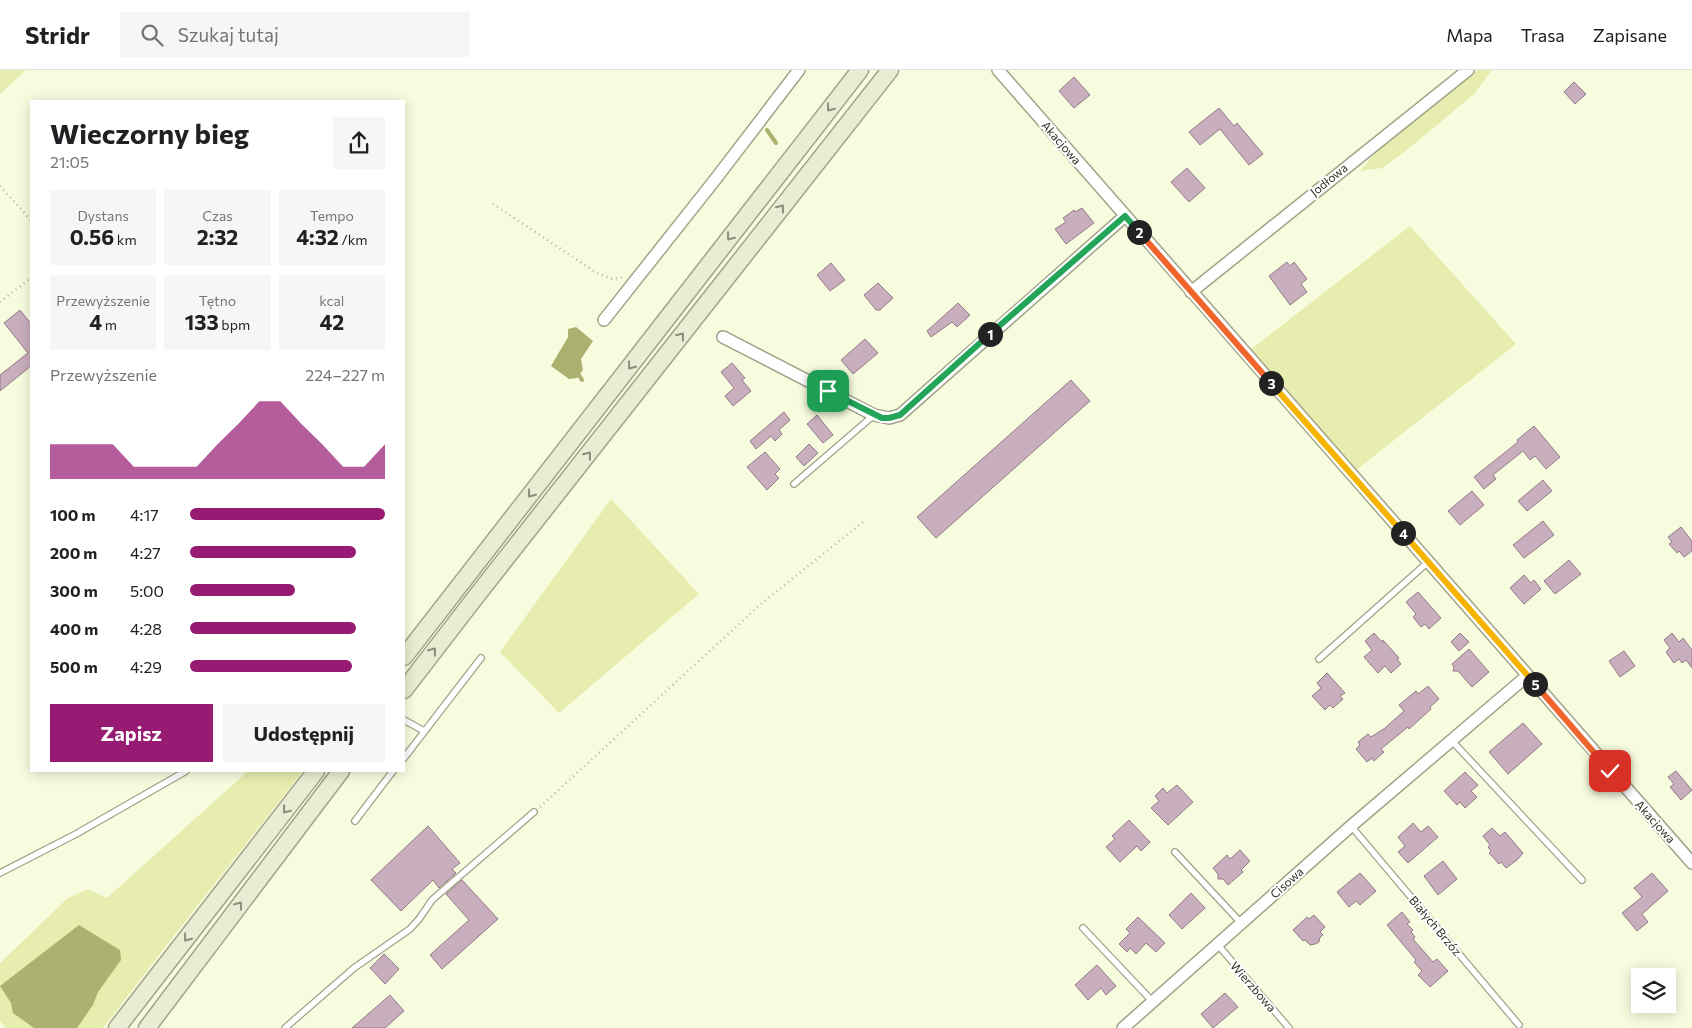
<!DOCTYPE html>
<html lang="pl">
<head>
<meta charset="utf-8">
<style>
	:root { --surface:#fff; --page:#f6f6f6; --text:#202124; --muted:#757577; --line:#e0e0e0; --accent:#971a73 }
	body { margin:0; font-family:Commissioner,sans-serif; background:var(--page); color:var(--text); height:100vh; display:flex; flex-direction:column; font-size:19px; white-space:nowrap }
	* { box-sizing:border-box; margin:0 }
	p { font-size:16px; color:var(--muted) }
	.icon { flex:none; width:28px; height:28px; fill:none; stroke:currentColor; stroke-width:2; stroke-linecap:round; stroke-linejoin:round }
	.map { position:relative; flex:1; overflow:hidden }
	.sheet { position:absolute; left:30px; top:30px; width:375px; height:672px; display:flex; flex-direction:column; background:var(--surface); border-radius:0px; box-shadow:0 2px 12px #0003 }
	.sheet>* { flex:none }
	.fabs { position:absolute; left:1631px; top:898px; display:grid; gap:10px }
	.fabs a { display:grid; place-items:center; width:45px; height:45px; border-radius:0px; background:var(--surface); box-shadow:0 2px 12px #0003; font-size:25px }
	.pin { position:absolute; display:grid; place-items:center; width:42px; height:42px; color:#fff; margin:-21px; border-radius:10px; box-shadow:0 2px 8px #0006 }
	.km { position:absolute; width:25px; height:25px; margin:-12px; border-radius:50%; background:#222; color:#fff; font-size:14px; line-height:25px; text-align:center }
	.round { display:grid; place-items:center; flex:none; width:52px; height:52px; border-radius:0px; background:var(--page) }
	.overview { display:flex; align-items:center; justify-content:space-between; height:85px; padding:0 20px }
	h1 { font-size:28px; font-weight:700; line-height:38px }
	.stats { display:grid; grid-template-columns:repeat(3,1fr); gap:8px; height:85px; padding:5px 20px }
	.stats div { display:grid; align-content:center; border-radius:0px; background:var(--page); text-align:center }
	.stats b { font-size:21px; font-weight:700 }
	.stats small { font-size:14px; font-weight:400 }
	.stats p { font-size:14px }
	.chart { height:140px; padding:10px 20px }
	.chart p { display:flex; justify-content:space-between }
	.chart svg { width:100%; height:90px; margin-top:5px; fill:var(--accent); opacity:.7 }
	.primary-button { display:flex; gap:10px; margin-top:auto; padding:10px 20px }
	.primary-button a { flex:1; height:58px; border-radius:0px; background:var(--accent); color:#fff; font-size:20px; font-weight:700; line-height:58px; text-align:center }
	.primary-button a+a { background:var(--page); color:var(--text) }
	ul { padding:0 20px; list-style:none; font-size:16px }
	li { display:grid; grid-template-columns:80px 60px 1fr; align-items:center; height:38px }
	li i { height:12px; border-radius:6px; background:var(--accent) }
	header { display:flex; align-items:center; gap:30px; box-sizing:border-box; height:70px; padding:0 25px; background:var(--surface); border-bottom:1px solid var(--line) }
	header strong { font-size:24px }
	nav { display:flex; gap:28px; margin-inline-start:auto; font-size:18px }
	.search { width:350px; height:45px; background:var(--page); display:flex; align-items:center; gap:12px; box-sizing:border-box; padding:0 18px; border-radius:0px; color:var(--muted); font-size:19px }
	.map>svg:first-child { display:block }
	.green { fill:#e7edae }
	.water { fill:#acb16f }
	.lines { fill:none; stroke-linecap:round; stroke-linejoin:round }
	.stream { stroke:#acb16f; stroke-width:4 }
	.building { fill:#c9aebe; stroke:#937a89 }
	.lane-casing { stroke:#a1a389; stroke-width:8 }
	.street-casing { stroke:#a1a389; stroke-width:14 }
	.secondary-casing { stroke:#a1a389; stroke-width:19 }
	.path { stroke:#b4b7a0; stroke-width:2.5; stroke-dasharray:1 4; stroke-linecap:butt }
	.lane { stroke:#fff; stroke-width:5.5 }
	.street { stroke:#fff; stroke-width:11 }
	.secondary { stroke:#eaecd3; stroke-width:16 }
	.oneway { stroke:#8c8e7c }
	.split-1-casing { stroke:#fff; stroke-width:10 }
	.split-2-casing { stroke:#fff; stroke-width:10 }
	.split-3-casing { stroke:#fff; stroke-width:10 }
	.split-4-casing { stroke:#fff; stroke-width:10 }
	.split-5-casing { stroke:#fff; stroke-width:10 }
	.split-6-casing { stroke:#fff; stroke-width:10 }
	.split-1 { stroke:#22a559; stroke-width:6 }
	.split-2 { stroke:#22a559; stroke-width:6 }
	.split-3 { stroke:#f0652b; stroke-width:6 }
	.split-4 { stroke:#f5b400; stroke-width:6 }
	.split-5 { stroke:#f5b400; stroke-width:6 }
	.split-6 { stroke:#f0652b; stroke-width:6 }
	.labels { text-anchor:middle; stroke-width:4; stroke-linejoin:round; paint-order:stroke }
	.street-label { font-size:12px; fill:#2f3025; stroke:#fff }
</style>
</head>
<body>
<header>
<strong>Stridr</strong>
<div class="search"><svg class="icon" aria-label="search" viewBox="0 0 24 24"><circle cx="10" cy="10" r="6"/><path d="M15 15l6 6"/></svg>Szukaj tutaj</div>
<nav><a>Mapa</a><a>Trasa</a><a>Zapisane</a></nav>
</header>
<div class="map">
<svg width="1692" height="958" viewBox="0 0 1692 958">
	<rect width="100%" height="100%" fill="#f8fcdf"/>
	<path class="green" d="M0,0H26L0,24Z
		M1477,0H1492L1474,24L1407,80L1382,98L1360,101L1381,76Z
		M1410,156L1516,274L1355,401L1250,280Z
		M611,429L699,524L559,643L500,582Z
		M248,701H303L187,849L103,958H5L0,951V893L68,828L88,819L107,828Z"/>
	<path class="water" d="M576,257L593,271L581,289L583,300L577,308L569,309L551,296L568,267V259Z
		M79,855L120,880L121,890L98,922L93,935L77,958H34L13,943L11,933L0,916Z"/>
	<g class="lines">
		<path class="stream" d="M767,60L776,73
			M579,305L582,310"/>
	</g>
	<path class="building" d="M1074,7L1090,25L1074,38L1059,21Z
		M1574,12L1586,24L1575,34L1564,22Z
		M1219,38L1234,56L1237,53L1263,84L1249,95L1220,59L1200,75L1189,62Z
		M1187,98L1205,118L1189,132L1171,112Z
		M1082,138L1094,153L1066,174L1055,159L1066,152L1063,148L1074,140L1075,142Z
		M1287,192L1290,196L1294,192L1307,209L1301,214L1307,222L1290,235L1269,206Z
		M831,193L845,210L830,221L817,205Z
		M878,213L893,228L880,240H876L864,225Z
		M958,233L970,245L957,257L952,252L931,267L927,261Z
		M20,240L31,254V296L0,321V305L28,283L4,253Z
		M865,269L878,283L853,304L841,290Z
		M732,293L745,308L742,310L751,321L733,336L725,326L734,318L721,302Z
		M1071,310L1090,331L936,468L917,447Z
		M784,342L790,350L779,360L782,364L775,371L771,366L756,379L750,371Z
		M817,345L833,365L823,373L807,354Z
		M1534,356L1560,387L1546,399L1535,386L1530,390L1523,381L1493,405L1496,409L1484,419L1474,407L1518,372L1517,370Z
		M809,374L818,383L804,396L796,387Z
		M765,382L780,399L775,404L779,408L767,420L747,397Z
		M1543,410L1552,421L1527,441L1518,431Z
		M1472,421L1484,435L1460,455L1448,441Z
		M1543,451L1554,465L1524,488L1513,475Z
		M1681,457L1692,471V481L1684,487L1679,481L1677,483L1669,474L1672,472L1668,467Z
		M1569,490L1581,504L1555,524L1544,511Z
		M1524,505L1531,513L1534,510L1541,519L1524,534L1510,518Z
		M1418,522L1441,548L1429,559L1425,554L1421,557L1413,547L1416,544L1406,532Z
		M1374,563L1382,572L1383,570L1399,588L1397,589L1401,594L1391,603L1385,596L1378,603L1364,587L1372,580L1365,571Z
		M1460,563L1469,572L1459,581L1451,572Z
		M1672,563L1679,572L1683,568L1692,580V598L1686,590L1682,593L1679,589L1674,593L1666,582L1670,578L1664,570Z
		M1469,579L1489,602L1472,617L1458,601H1453L1454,597L1452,594Z
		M1624,581L1635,596L1620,607L1609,591Z
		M1327,603L1345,623L1340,626L1343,629L1333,638L1330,635L1325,640L1312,626L1321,618L1317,613Z
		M1428,616L1439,629L1430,637L1431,639L1409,659L1408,657L1381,679L1384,682L1374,691L1372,688L1367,692L1356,679L1360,675L1358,672L1368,664L1371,667L1385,658L1404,641L1399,635L1416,621L1418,624Z
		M1523,653L1542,674L1508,704L1489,682Z
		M1676,701L1692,720L1681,730L1670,717L1674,714L1668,707Z
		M1465,702L1478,715L1471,721L1477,727L1465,738L1460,732L1457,735L1444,721Z
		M1177,715L1193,732L1168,755L1151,738L1159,731L1155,726L1163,718L1167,723Z
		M1129,750L1150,772L1141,781L1137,776L1120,792L1106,777L1115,769L1112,766Z
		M1413,753L1421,762L1428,756L1438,767L1408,793L1398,782L1405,776L1398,767Z
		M428,756L460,793L452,799L456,803L439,818L433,810L401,841L371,810Z
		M1492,758L1500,766L1505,762L1523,783L1517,790L1506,798L1501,792L1499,794L1489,783L1491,781L1488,777L1490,775L1483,766Z
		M1240,780L1250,791L1241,800L1243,802L1228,815L1223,809H1218V804L1213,798L1227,785L1230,789Z
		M1443,791L1457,809L1438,825L1424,806Z
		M1360,803L1376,821L1360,835L1356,831L1349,837L1337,822Z
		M1652,803L1668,821L1642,844L1648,852L1637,861L1622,843L1642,827L1634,818Z
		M462,810L498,849L442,899L430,885L469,850L446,824Z
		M1191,823L1205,838L1182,859L1169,845Z
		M1402,842L1410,852L1407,854L1413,860L1411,862L1415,867L1413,869L1433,892L1437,889L1448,901L1430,917L1418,905L1422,901L1414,892L1416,890L1387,855Z
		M1314,845L1325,857L1320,862L1323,865L1320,867L1319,872L1315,874L1310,875L1305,870L1303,871L1293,860L1307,847L1309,849Z
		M1138,847L1165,873L1156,882L1146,873L1136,884L1130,878L1127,882L1119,874L1130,863L1126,859Z
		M384,884L399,899L385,914L370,898Z
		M1097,895L1116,916L1106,925L1101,918L1088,930L1075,915Z
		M1225,923L1238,937L1213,958L1201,944Z
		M390,925L404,941L385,958H352Z"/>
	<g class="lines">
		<g class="lane-casing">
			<path id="lane" d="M794,414L874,345
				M1319,589L1428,492
				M404,650L424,661
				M1452,671L1582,810
				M404,688L481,588
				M355,751L393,701
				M1351,756L1519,955
				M1175,782L1242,854
				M0,803L76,764L186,701
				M1083,858L1153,932
				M1218,875L1289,958
				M285,958L354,898L410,859L419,849L432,830L534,742"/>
		</g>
		<g class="street-casing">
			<path id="street" d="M998,0L1692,793
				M1191,222L1468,0
				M604,250L714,111L799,0
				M723,267L874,345L889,348L900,345L1125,146
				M1123,958L1351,756L1527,606"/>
		</g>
		<g class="secondary-casing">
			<path id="secondary" d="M404,587L860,0
				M404,620L478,524L890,0
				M117,958L316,701
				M147,958L341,701"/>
		</g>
		<path class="path" d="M0,116L31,150
			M493,134L597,203L612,209L623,207
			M0,232L31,208
			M540,737L762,533L863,452"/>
		<use href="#lane" class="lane"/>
		<use href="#street" class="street"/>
		<use href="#secondary" class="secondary"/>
	</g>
	<defs><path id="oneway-chevron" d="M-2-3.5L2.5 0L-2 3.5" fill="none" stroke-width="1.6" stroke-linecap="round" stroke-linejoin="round" transform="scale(1.25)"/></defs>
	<g class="oneway">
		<use href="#oneway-chevron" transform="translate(830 38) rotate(128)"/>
		<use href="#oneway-chevron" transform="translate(781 138) rotate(-52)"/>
		<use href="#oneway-chevron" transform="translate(730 167) rotate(128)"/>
		<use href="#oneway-chevron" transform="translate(681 266) rotate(-52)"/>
		<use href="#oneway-chevron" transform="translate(631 296) rotate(128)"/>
		<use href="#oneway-chevron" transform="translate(588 385) rotate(-52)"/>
		<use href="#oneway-chevron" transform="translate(531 424) rotate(128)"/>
		<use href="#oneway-chevron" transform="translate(433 581) rotate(-52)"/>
		<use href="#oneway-chevron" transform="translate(286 740) rotate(128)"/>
		<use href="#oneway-chevron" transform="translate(239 835) rotate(-53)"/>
		<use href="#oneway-chevron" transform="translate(187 868) rotate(128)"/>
	</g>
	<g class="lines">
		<g class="split-1-casing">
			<path id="split-1" d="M828,321L882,348H889L900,345L990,264"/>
		</g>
		<g class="split-2-casing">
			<path id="split-2" d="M990,264L1125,146L1139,162"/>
		</g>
		<g class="split-3-casing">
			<path id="split-3" d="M1139,162L1271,313"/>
		</g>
		<g class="split-4-casing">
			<path id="split-4" d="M1271,313L1403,463"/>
		</g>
		<g class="split-5-casing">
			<path id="split-5" d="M1403,463L1535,614"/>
		</g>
		<g class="split-6-casing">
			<path id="split-6" d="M1535,614L1610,701"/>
		</g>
		<use href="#split-1" class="split-1"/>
		<use href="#split-2" class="split-2"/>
		<use href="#split-3" class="split-3"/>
		<use href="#split-4" class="split-4"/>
		<use href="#split-5" class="split-5"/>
		<use href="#split-6" class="split-6"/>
	</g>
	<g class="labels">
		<g class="street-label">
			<text transform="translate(1061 73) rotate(49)" y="4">Akacjowa</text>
			<text transform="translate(1329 110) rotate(-39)" y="4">Jodłowa</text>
			<text transform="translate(1655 752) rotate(48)" y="4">Akacjowa</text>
			<text transform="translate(1287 813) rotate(-42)" y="4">Cisowa</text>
			<text transform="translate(1435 856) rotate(50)" y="4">Białych Brzóz</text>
			<text transform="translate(1253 917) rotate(49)" y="4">Wierzbowa</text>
		</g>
	</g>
</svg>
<div class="fabs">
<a><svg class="icon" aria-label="layers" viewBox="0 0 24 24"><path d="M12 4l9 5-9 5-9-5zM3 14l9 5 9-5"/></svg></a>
</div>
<div class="pin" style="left:828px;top:321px;background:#1e9e55"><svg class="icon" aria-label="arrive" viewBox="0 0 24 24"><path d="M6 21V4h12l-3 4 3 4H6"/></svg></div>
<div class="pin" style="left:1610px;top:701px;background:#d93025"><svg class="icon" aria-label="check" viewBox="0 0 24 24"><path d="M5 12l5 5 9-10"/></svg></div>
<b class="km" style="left:990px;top:264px">1</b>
<b class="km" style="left:1139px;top:162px">2</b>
<b class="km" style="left:1271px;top:313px">3</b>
<b class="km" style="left:1403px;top:463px">4</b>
<b class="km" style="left:1535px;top:614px">5</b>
<section class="sheet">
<div class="overview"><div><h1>Wieczorny bieg</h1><p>21:05</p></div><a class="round"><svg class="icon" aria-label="share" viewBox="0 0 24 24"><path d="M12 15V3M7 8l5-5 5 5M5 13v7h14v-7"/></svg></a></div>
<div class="stats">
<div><p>Dystans</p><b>0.56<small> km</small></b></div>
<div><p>Czas</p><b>2:32</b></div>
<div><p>Tempo</p><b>4:32<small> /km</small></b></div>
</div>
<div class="stats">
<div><p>Przewyższenie</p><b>4<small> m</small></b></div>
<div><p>Tętno</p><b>133<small> bpm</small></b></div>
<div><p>kcal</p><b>42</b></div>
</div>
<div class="chart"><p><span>Przewyższenie</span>224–227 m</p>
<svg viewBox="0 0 160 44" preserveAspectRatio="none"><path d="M0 44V27L10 27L20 27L30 27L40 38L50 38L60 38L70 38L80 27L90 17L100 6L110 6L120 17L130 27L140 38L150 38L160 27V44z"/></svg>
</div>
<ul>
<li><b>100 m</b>4:17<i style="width:100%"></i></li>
<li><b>200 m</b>4:27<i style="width:85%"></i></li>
<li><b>300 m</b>5:00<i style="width:54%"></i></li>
<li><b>400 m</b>4:28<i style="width:85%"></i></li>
<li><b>500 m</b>4:29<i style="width:83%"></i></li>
</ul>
<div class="primary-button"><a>Zapisz</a><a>Udostępnij</a></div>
</section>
</div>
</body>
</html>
